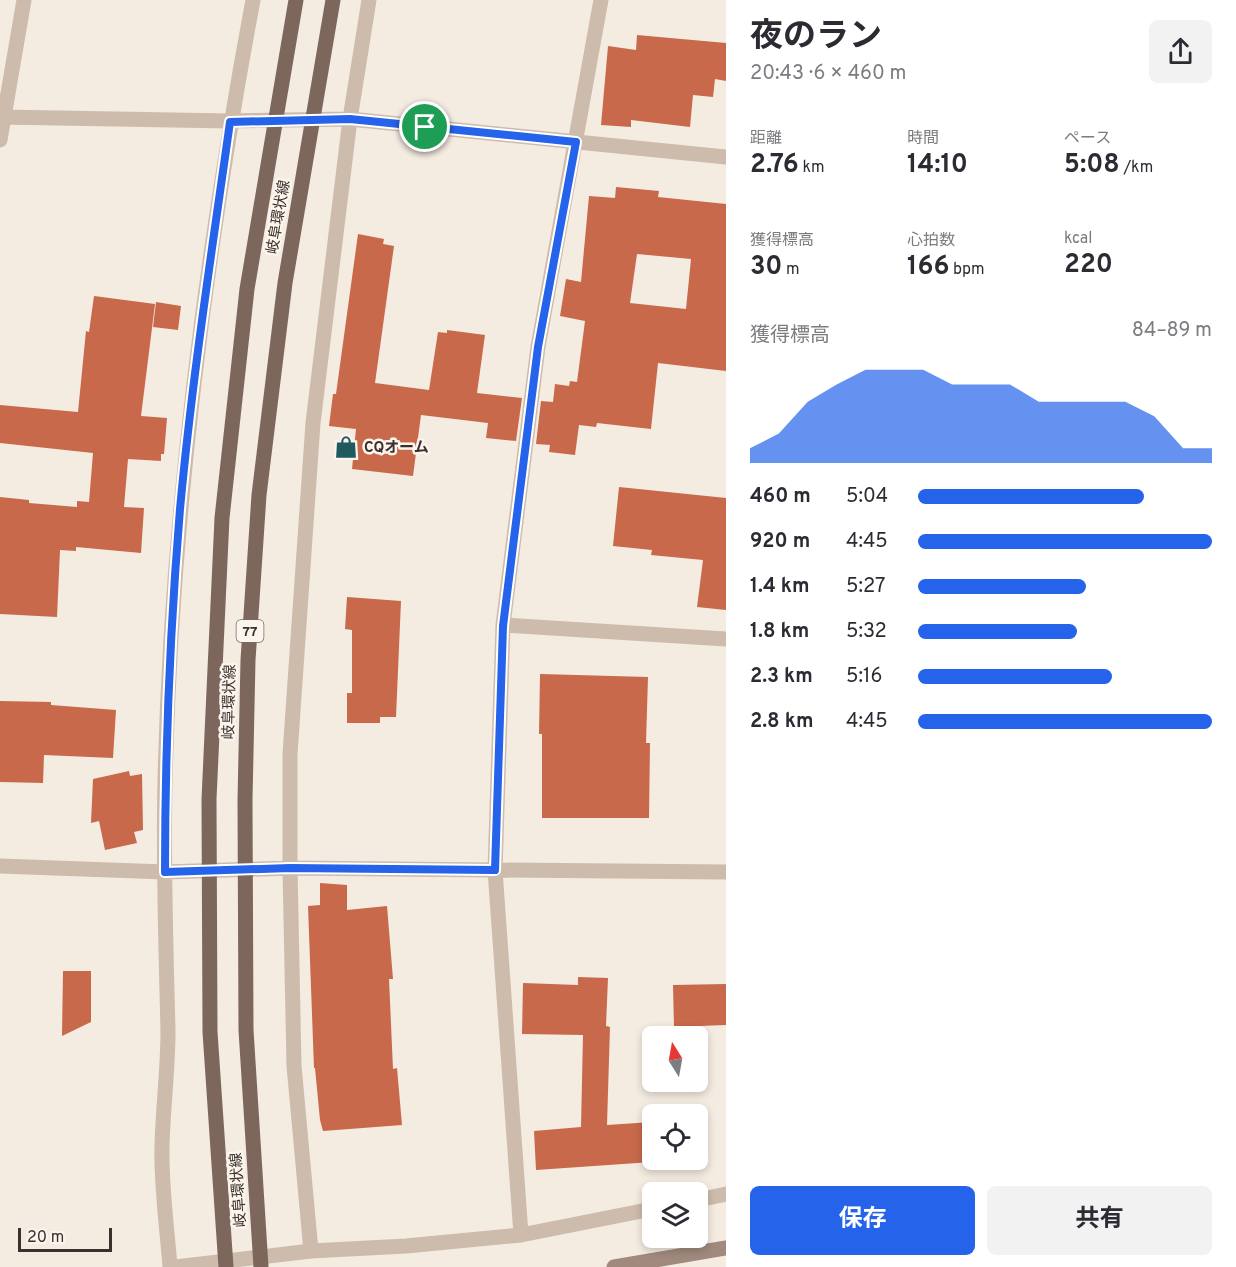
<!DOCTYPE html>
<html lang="ja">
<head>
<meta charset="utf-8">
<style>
	:root { --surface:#fff; --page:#f2f2f3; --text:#2b2b33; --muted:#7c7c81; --accent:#2563eb }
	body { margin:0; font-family:Overpass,"Noto Sans JP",sans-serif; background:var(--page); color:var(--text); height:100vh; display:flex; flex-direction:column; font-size:22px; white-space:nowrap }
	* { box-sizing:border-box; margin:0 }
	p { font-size:20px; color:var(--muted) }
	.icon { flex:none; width:33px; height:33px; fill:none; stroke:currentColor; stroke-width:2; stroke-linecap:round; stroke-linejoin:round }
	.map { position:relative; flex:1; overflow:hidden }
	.panel { display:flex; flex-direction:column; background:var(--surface); width:510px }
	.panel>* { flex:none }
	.needle { width:39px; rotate:349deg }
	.fabs { position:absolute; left:642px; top:1026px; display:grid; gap:12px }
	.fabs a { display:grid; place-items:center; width:66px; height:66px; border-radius:9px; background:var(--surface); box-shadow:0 3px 9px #0003; font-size:30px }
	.scale { position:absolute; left:18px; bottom:15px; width:94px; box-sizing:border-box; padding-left:6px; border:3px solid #3b302b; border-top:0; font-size:16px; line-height:21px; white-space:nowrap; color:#3b302b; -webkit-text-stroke:4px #fbf5ee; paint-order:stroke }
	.pin { position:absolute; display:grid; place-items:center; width:51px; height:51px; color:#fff; margin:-26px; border:3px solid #fff; border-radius:50%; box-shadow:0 2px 6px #0007 }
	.round { display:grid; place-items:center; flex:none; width:63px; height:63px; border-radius:9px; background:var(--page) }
	.overview { display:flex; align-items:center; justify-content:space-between; height:102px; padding:0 24px }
	h1 { font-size:33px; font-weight:700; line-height:45px }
	.stats { display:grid; grid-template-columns:repeat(3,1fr); gap:9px; height:102px; padding:6px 24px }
	.stats div { display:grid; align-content:center }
	.stats b { font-size:26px; font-weight:700 }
	.stats small { font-size:16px; font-weight:400 }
	.stats p { font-size:16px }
	.chart { height:168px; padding:12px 24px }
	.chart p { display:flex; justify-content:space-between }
	.chart svg { width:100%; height:108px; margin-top:6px; fill:var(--accent); opacity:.7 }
	.button { display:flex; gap:12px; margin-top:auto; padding:12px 24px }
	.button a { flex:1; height:69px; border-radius:9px; background:var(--accent); color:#fff; font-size:24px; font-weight:700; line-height:69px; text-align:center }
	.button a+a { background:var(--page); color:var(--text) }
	ul { padding:0 24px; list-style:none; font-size:20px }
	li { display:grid; grid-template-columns:96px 72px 1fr; align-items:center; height:45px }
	li i { height:15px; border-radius:8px; background:var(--accent) }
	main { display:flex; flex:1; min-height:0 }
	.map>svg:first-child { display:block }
	.building { fill:#c8694b; fill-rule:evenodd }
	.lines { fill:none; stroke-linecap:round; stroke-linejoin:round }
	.street { stroke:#cdbbac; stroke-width:15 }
	.secondary { stroke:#a18a7d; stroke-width:15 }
	.primary-bridge { stroke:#7d675c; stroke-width:15 }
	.route-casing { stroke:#fff; stroke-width:12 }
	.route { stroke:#2563eb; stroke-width:8 }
	.labels { text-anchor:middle; stroke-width:5; stroke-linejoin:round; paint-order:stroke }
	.shield { fill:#fbf5ee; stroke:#756b66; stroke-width:1.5 }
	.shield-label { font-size:14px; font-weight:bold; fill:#3b302b }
	.street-label { font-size:15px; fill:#3b302b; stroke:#fbf5ee }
	.poi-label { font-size:15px; font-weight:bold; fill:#3b302b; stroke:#fbf5ee; text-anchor:start }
</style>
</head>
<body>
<main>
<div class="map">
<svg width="726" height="1267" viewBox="0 0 726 1267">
	<rect width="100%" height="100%" fill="#f4ebe1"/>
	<path class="building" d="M637,35L726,43V81L715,79L713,97L693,95L690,127L631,120V127L601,125L608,46L636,50Z
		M616,187L659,191L658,197L726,204V371L658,363L651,429L597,423L596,427L579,425L575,455L549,452L550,445L536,444L541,401L553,402L555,384L569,386L570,381L577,382L585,321L560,316L566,279L581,282L589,196L615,198ZM637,254L691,259L686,309L630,303Z
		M358,234L384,239L383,244L394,246L375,383L429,390L438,332L447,333V330L485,335L477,393L522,398L516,441L486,438L488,423L421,415L413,476L352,469L356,429L329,426L333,394H336Z
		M94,296L155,304L141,416L167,418L164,454H161V461L128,459L124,507L144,508L141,553L76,547V551L60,550L57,617L0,614V497L29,500V503L77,507V501L89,502L93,453L0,443V405L78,412L86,331L89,332Z
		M156,302L181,306L178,330L153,327Z
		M619,487L726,498V610L697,607L703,560L651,555L652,550L613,546Z
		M347,597L401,601L396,717H380V723H347V693H352V630L345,629Z
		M540,674L648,677L646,743H650L649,818H542V734H539Z
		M0,701L51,702V705L116,710L113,758L44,755L43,783L0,782Z
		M129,771L130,776L142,774L143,830L134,832L137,843L105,850L99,821L91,823L93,779Z
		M320,883L347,885V910L387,906L393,979H389L393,1069L397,1068L402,1125L323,1131L320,1120L315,1068H314L308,906L320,905Z
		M63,971H91V1022L62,1036Z
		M578,977L608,978L606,1026L610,1027L607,1125L652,1122V1162L536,1170L534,1131L581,1127L583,1035L522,1034L523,983L578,985Z
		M726,984V1025L674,1027L673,985Z"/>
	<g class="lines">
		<path class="street" d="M601,0L538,347L503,625L495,870L726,872
			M0,117L230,121L350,119L726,157
			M0,140L24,0
			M503,625L726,639
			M0,866L165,872L290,868L495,870L521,1235
			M698,1200L726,1194
			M311,1251L294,1066L290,868V754L313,423L350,119L369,0
			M170,1267C167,1227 161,1186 162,1146C163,1107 168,1069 168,1031C166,948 163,864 165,781C171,519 205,257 253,0
			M175,1267L311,1251L406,1246L521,1235L652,1209"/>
		<path class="secondary" d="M614,1267L726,1248"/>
		<path class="primary-bridge" d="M226,1267L210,1032L209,799L222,518L247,289L296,0
			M261,1267L246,1030L245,800L248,660L259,495L285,283L333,0"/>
	</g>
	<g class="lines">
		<g class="route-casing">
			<path id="route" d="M350,119L576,142L538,347L503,626L495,870L290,868L165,872C165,751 170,630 180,509C192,379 212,250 230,122Z"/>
		</g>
		<use href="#route" class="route"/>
	</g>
	<defs>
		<g id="shop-bare" transform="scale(1.8)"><path d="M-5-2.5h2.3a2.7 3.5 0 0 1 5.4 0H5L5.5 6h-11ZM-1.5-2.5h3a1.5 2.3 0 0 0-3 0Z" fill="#1f5a5e" stroke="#fbf5ee" stroke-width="2.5" paint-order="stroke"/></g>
	</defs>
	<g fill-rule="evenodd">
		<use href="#shop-bare" x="346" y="447"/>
	</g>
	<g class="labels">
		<rect class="shield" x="236.5" y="620" width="27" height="22" rx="4.5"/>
		<g class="shield-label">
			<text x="250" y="636">77</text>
		</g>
		<g class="street-label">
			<text transform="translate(278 217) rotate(-80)" y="5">岐阜環状線</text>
			<text transform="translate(229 702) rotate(-89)" y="5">岐阜環状線</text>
			<text transform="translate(238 1190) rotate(-94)" y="5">岐阜環状線</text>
		</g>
		<g class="poi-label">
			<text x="364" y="452">CQオーム</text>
		</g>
	</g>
</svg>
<div class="fabs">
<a><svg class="needle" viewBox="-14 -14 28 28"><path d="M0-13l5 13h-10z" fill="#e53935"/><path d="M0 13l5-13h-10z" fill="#7c7c81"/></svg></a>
<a><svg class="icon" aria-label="locate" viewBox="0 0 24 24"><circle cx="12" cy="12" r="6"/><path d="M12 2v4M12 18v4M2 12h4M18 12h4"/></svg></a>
<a><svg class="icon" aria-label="layers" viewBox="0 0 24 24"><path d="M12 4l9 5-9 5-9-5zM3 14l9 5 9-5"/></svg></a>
</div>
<div class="scale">20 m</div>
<div class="pin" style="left:425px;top:127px;background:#1e9e55"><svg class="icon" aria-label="arrive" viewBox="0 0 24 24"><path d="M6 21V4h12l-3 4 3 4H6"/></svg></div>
</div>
<section class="panel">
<div class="overview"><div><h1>夜のラン</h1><p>20:43 · 6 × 460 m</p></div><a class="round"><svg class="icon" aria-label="share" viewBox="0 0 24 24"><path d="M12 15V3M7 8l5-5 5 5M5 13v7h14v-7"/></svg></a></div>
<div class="stats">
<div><p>距離</p><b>2.76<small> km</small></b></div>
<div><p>時間</p><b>14:10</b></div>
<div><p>ペース</p><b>5:08<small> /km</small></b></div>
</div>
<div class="stats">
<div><p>獲得標高</p><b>30<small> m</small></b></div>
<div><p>心拍数</p><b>166<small> bpm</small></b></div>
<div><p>kcal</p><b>220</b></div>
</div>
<div class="chart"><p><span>獲得標高</span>84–89 m</p>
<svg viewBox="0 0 160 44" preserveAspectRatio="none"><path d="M0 44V38L10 32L20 19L30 12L40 6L50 6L60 6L70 12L80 12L90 12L100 19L110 19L120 19L130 19L140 25L150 38L160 38V44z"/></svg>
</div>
<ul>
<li><b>460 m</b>5:04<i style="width:77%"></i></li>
<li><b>920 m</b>4:45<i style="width:100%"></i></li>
<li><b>1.4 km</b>5:27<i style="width:57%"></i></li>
<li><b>1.8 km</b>5:32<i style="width:54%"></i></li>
<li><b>2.3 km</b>5:16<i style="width:66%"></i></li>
<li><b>2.8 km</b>4:45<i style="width:100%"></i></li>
</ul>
<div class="button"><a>保存</a><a>共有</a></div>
</section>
</main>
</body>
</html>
